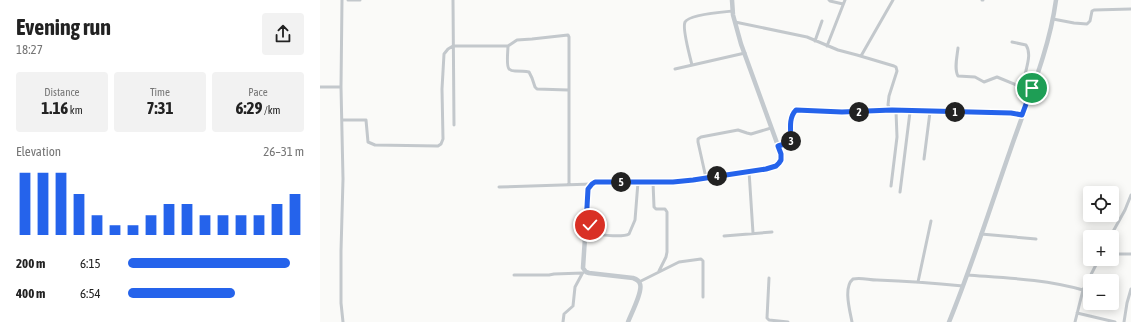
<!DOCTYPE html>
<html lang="en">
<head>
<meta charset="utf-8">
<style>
	:root { --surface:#fff; --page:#f2f2f2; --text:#222; --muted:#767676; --accent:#2563eb }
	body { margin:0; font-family:"Asap Condensed",sans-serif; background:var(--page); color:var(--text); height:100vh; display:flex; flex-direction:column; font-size:15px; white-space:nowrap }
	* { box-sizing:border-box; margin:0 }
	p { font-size:13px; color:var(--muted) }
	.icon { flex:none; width:22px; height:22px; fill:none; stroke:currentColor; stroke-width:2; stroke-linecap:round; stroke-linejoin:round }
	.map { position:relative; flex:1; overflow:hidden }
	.panel { display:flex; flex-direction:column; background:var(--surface); width:320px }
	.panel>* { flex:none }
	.fabs { position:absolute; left:763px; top:186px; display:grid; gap:8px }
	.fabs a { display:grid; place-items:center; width:36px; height:36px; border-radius:4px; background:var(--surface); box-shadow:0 2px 10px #0003; font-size:20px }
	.pin { position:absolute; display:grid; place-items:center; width:34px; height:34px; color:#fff; margin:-17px; border:2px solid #fff; border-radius:50%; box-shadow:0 1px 4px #0007 }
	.km { position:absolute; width:20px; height:20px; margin:-10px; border-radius:50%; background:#222; color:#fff; font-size:11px; line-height:20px; text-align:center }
	.round { display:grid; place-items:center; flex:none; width:42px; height:42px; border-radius:4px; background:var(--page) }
	.summary { display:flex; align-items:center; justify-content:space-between; height:68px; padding:0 16px }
	h1 { font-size:22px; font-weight:700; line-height:30px }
	.metrics { display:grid; grid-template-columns:repeat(3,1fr); gap:6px; height:68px; padding:4px 16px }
	.metrics div { display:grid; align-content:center; border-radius:4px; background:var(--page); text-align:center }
	.metrics b { font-size:17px; font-weight:700 }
	.metrics small { font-size:11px; font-weight:400 }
	.metrics p { font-size:11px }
	.chart { height:112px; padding:8px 16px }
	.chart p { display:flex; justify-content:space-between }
	.chart svg { width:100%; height:72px; margin-top:4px; stroke:var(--accent); stroke-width:6 }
	ul { padding:0 16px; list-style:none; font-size:13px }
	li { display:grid; grid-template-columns:64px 48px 1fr; align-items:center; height:30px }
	li i { height:10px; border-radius:5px; background:var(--accent) }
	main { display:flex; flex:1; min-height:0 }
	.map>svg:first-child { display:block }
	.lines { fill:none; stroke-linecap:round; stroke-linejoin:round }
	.street { stroke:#c3c8cc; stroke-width:3 }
	.secondary { stroke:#c3c9ce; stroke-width:4.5 }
	.route-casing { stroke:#fff; stroke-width:8 }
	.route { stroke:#2563eb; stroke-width:5 }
</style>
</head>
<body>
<main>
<section class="panel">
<div class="summary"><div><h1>Evening run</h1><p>18:27</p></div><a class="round"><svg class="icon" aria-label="share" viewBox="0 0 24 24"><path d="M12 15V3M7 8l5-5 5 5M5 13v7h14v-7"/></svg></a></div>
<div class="metrics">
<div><p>Distance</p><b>1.16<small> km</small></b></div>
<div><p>Time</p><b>7:31</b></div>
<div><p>Pace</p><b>6:29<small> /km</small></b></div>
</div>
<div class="chart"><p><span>Elevation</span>26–31 m</p>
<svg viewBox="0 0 160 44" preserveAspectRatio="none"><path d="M5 44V6M15 44V6M25 44V6M35 44V19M45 44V32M55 44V38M65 44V38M75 44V32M85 44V25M95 44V25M105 44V32M115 44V32M125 44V32M135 44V32M145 44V25M155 44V19"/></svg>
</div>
<ul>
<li><b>200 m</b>6:15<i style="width:92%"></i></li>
<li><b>400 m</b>6:54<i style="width:61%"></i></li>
</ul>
</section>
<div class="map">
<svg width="811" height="322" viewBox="0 0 811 322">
	<rect width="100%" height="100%" fill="#fafaf8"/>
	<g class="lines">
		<path class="street" d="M22,0L21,87L23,179L21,251V303L23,322
			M28,0H40
			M133,0L134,125
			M509,0L510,1L523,4
			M662,0H663
			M733,19L754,23L767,24L770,21L772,11L774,10L811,9
			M415,22L487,37L518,50L537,55L574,66L576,67L577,71L569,96L568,105L570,109L574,111L691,113L702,115
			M495,41L502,21
			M692,42L706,45C713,56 704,71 704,83L706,85L712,87
			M188,46C188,50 186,66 189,69C191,71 193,71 195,71C200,71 204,71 209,72L212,78L215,87L217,89L248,90
			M507,46L525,0
			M638,48C637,57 634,69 638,76L655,77L664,82L677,77L711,91
			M541,56L573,0
			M372,65C370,57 362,28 365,22C370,14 403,12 413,11
			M355,69L425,53
			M0,87H21
			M22,120H46L48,142L55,145L118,146L121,144L123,139L122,89L124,54L128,49L133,46H188L197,40L212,39L248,35L249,37V184
			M458,146L471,142C471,131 468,118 476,110L522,112L571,111
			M604,159L610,112
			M429,171L433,233
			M386,178L378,142V139L381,137L418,130L427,133L431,134L451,128
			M333,182L334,207L336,209H345L347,212V252L346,257L339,271
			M571,186L577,137L576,111
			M179,187L272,184
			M580,192L590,112
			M266,225H270C272,228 273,231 276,233C282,236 304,237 309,234L315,220L318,182
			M661,234L716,239
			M404,236L452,232
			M790,237L805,210L811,195
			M792,254H811
			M194,275H229L234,274L263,273
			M647,275C687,278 724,279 763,290
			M449,278L447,318L449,320L468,322
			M319,282L359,262L381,259L383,261V297
			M598,282L611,221
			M757,313L795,322
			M243,322L244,314L253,306L255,287L262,274
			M532,322C530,311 523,287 533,279C541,277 549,280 557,280C586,281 614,283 643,286
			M755,322L763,290L779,259
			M804,322L807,303L811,289"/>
		<path class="secondary" d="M308,322C311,314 323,291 320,284C319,280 316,279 313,278L269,273L266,272L263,268L268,191C269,186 272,183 277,182H353L373,180L446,169C465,164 462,159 457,143L421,44L413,15L412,0
			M629,322C652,266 670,208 690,151C707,101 729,52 736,0"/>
	</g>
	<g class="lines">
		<g class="route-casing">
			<path id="route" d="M270,225H266L268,189L272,184L275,182H353L373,180L446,169L456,166L459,163L461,160V154L458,146L471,142C471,131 468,118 476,110L522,112L572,110L691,113L702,115L712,88"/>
		</g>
		<use href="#route" class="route"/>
	</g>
</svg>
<div class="fabs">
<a><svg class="icon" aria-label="locate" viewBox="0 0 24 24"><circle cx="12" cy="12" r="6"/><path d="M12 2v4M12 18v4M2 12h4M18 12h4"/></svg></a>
<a>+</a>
<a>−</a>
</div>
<div class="pin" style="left:712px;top:88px;background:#1e9e55"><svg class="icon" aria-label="arrive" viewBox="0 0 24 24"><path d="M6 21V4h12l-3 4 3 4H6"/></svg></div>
<div class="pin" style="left:270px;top:225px;background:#d93025"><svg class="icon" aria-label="check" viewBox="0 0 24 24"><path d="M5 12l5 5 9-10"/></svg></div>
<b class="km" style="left:635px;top:112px">1</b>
<b class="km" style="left:539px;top:112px">2</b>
<b class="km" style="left:471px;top:141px">3</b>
<b class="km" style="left:397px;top:176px">4</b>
<b class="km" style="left:301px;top:182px">5</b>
</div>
</main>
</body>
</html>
